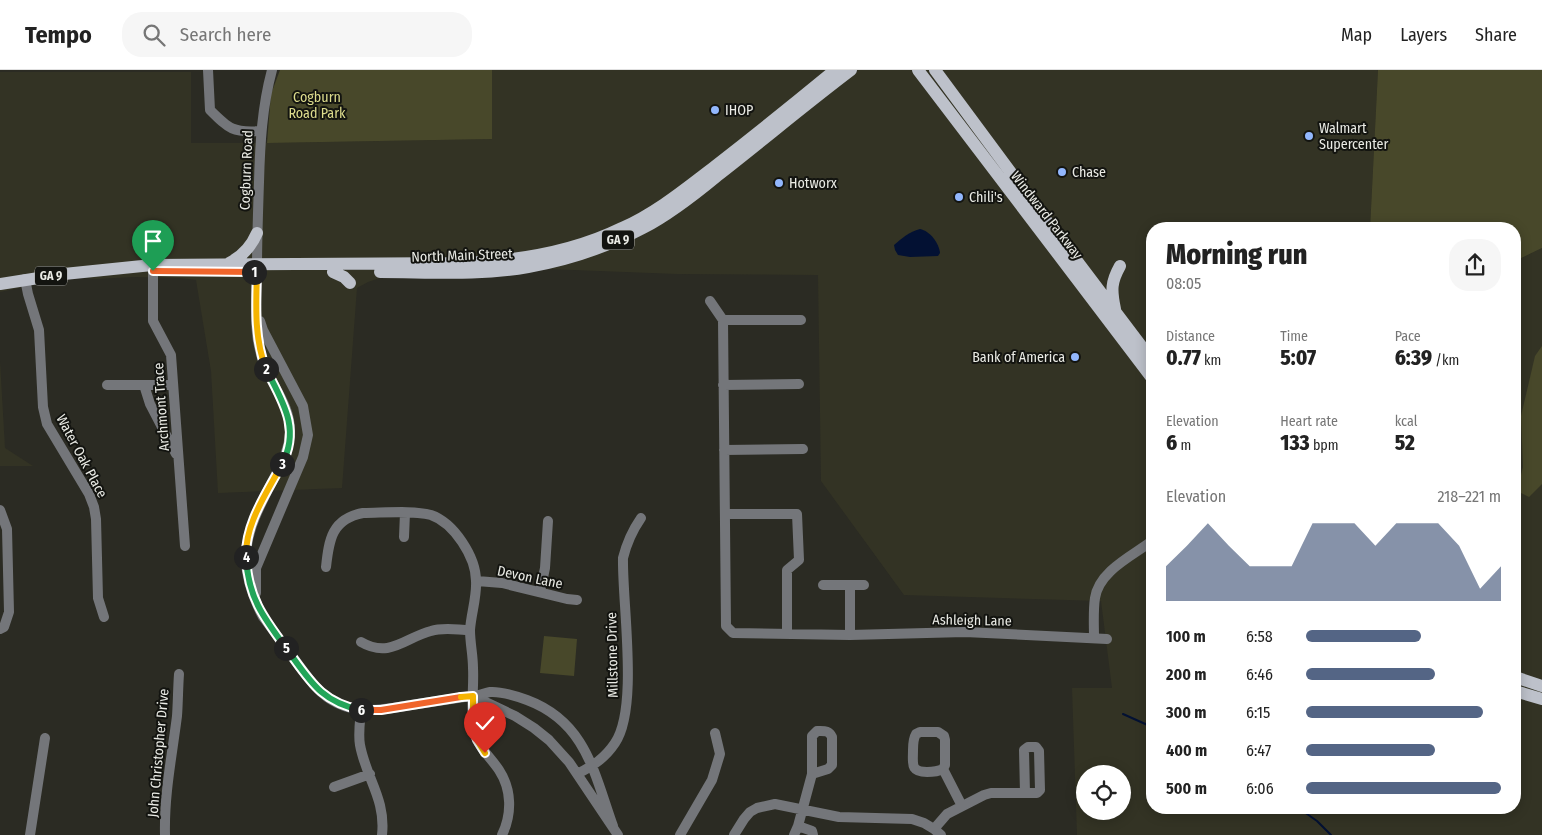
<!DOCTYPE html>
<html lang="en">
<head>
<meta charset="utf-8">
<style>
	:root { --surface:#fff; --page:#f6f6f6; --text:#222; --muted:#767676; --line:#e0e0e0; --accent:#546585 }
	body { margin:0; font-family:"Fira Sans Condensed",sans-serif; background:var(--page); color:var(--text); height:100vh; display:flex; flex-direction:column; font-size:19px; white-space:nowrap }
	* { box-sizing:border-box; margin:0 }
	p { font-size:16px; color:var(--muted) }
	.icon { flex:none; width:28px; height:28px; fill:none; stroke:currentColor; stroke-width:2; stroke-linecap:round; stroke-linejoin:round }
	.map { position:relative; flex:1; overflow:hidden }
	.drawer { position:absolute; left:1146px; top:152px; width:375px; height:592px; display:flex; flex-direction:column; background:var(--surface); border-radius:20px; box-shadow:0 2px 12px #0003 }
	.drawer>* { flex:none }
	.fabs { position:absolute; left:1076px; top:695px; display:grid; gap:10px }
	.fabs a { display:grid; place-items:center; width:55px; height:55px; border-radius:50%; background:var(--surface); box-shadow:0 2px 12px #0003; font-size:25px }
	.pin { position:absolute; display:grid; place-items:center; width:42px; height:42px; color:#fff; margin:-51px -21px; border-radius:50% 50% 50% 0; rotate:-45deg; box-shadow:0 0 5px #0007 }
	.pin .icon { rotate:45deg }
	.km { position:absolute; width:25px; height:25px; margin:-12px; border-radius:50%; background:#222; color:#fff; font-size:14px; line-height:25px; text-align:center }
	.round { display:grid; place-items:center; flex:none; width:52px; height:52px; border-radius:20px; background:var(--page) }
	.summary { display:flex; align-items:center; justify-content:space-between; height:85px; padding:0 20px }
	h1 { font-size:28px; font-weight:800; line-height:38px }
	.metrics { display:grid; grid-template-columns:repeat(3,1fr); gap:8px; height:85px; padding:5px 20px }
	.metrics div { display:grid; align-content:center }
	.metrics b { font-size:21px; font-weight:800 }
	.metrics small { font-size:14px; font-weight:400 }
	.metrics p { font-size:14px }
	.chart { height:140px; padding:10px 20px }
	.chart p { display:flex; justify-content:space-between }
	.chart svg { width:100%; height:90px; margin-top:5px; fill:var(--accent); opacity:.7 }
	ul { padding:0 20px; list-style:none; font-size:16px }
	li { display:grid; grid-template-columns:80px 60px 1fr; align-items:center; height:38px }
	li i { height:12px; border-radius:6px; background:var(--accent) }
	header { display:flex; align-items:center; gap:30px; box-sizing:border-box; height:70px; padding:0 25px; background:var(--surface); border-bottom:1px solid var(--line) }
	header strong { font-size:24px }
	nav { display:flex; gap:28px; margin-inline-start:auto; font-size:18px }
	.search { width:350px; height:45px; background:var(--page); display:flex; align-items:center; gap:12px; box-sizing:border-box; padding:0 18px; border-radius:20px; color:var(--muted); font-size:19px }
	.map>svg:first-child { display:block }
	.built { fill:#333324; fill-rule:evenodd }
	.green { fill:#48482a }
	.water { fill:#031133 }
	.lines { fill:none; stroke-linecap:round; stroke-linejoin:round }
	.stream { stroke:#031133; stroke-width:2 }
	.minor { stroke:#74767a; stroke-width:10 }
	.major { stroke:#bdc1ca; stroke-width:12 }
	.split-1-casing { stroke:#fff; stroke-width:10 }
	.split-2-casing { stroke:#fff; stroke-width:10 }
	.split-3-casing { stroke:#fff; stroke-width:10 }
	.split-4-casing { stroke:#fff; stroke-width:10 }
	.split-5-casing { stroke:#fff; stroke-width:10 }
	.split-6-casing { stroke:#fff; stroke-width:10 }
	.split-7-casing { stroke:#fff; stroke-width:10 }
	.split-8-casing { stroke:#fff; stroke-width:10 }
	.split-1 { stroke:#f0652b; stroke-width:6 }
	.split-2 { stroke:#f5b400; stroke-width:6 }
	.split-3 { stroke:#22a559; stroke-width:6 }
	.split-4 { stroke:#f5b400; stroke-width:6 }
	.split-5 { stroke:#22a559; stroke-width:6 }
	.split-6 { stroke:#22a559; stroke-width:6 }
	.split-7 { stroke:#f0652b; stroke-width:6 }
	.split-8 { stroke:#f5b400; stroke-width:6 }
	.poi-dot { fill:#92b7fd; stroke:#131410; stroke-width:2 }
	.labels { text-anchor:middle; stroke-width:4; stroke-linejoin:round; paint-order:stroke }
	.shield { fill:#131410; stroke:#aaaaa5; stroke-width:1 }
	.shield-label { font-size:12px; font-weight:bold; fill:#eaebe5 }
	.park-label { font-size:14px; fill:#dddc8d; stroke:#131410 }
	.poi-label { font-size:14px; fill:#eaebe5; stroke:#131410; text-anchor:start }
	.street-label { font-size:14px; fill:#eaebe5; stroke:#131410 }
</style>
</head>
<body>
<header>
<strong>Tempo</strong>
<div class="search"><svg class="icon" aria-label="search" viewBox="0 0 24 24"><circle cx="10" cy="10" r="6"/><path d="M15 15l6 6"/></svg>Search here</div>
<nav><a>Map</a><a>Layers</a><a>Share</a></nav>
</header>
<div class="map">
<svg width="1542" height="765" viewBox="0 0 1542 765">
	<rect width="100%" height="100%" fill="#2b2b23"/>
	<path class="built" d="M492,0H1378L1370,159H1152V739H1515V191L1542,178V765H1077L1072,618H1112L1101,531L904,525L821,411L818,205L677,204L493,197L406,199L368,212L357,218L342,418L218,423L211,301L196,210L180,208L134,207L96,209L72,207L0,222V2H191V73H267L492,69ZM1085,704H1122V741H1085Z
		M0,291L5,378L33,396H0Z"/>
	<path class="green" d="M280,0H492V69L267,73L271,24Z
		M1378,0H1542V178L1515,191V159H1370Z
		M1542,276V414L1529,427L1517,421L1523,397L1521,346L1535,286Z
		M544,566L577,569L574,606L540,603Z"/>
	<path class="water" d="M920,159C930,161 939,173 940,183L938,186L910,187L898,185L895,180L894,175C902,168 909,162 920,159Z"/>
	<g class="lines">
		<path class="stream" d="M1123,644L1152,657
			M1300,739L1317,751L1331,765"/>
		<path class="minor" d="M208,0L210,40C229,59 233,63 261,61
			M272,0C262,37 260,74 259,112C258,141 257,170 257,199C257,223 254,248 258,271C260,281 262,291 266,300C276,320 291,339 290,363C289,381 280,396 272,412C245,464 234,491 263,547C274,561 284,576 295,590C307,606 318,624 337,633C361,645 386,639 411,635C431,632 451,629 471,626C478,626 484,623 490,622C502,621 516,626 527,630C586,652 594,703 613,756
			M153,201V251L171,285L185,476
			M25,209L28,224L39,260L43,337L47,354L89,424L94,437L96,449L98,528L104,547
			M710,231L723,250L726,556L733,563L850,565L965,562L1107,569
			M723,250H801
			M107,315H173
			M144,315L150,334L176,384
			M723,315L799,314
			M724,380L803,379
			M725,444H797L799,490L787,500V564
			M404,467L405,443
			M326,497C329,469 332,449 363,443C382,443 414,440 431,445C454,453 476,487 476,511C477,527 471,544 470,560C470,573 473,585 473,598C474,616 471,636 473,655C474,674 489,685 499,700C512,720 512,744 502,765
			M477,511L502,513L567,529L577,530
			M823,515H864
			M540,522L545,498L548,451
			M256,523V498L303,387L308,365L303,336L263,260L260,251
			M0,559L4,557L9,542L7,459L0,440
			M850,565V515
			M1094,568C1094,555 1093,541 1095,528C1099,501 1132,486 1152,471
			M361,572C390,589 406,567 431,561C443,557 458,560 470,560
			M473,626L515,646L534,658L549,670L569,692L618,765
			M361,640C360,652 358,664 360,675C366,708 386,729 382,765
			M817,661C824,661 829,660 832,667V695L828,699L812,704V666Z
			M920,662H938L944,666L945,670V695L943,699C937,702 933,702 927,702C910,702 913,694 913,680C913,674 913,669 916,664Z
			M1028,677H1036L1039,681L1040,720L1037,723H1025L1024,680Z
			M943,699L962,736
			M577,704C593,696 605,688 615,673C639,638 622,533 623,488C627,472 632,461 641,448
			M334,717L370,704
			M798,756L812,761L813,765
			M934,759L947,744L984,725L991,723H1025
			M30,765L45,668
			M165,765C164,724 172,686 177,646C178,632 178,618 179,604
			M680,765L712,710L720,684L715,663
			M734,765L744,749L750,742L757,738L775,734L839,747L912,749L924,753L934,759L941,765
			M794,765L798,756L812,704"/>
		<path class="major" d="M918,0L1152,308
			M935,0L1046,150L1152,290
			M229,193C243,186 251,177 257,163
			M333,202L344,207L350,213
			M380,202C429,202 480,206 528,197C568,190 607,177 643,158C670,144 694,125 717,106C762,71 806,34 851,0
			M0,214L64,204L152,195L464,193C518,191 573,182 622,158C656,143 685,119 714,97C755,65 795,33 835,0
			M1115,239C1111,220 1111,212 1120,196
			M1515,607L1542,616
			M1515,621L1542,629"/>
	</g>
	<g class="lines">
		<g class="split-1-casing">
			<path id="split-1" d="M153,201L254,202"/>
		</g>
		<g class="split-2-casing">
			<path id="split-2" d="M254,202H257C256,235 254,268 266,299"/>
		</g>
		<g class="split-3-casing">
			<path id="split-3" d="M266,299C282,331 301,358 282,394"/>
		</g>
		<g class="split-4-casing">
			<path id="split-4" d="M246,487C245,453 267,423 282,394"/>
		</g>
		<g class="split-5-casing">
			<path id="split-5" d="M246,487C248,527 263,547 286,578"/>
		</g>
		<g class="split-6-casing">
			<path id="split-6" d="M286,578C309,609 320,632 361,640"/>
		</g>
		<g class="split-7-casing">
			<path id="split-7" d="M361,640H381L461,627"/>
		</g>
		<g class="split-8-casing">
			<path id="split-8" d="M461,627L473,626V656L477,670L485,683"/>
		</g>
		<use href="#split-1" class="split-1"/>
		<use href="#split-2" class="split-2"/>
		<use href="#split-3" class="split-3"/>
		<use href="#split-4" class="split-4"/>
		<use href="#split-5" class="split-5"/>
		<use href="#split-6" class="split-6"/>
		<use href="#split-7" class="split-7"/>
		<use href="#split-8" class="split-8"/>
	</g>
	<g class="poi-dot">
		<circle cx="715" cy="40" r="5"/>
		<circle cx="1309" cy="66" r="5"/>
		<circle cx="1062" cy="102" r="5"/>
		<circle cx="779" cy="113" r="5"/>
		<circle cx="959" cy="127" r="5"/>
		<circle cx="1075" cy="287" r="5"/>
	</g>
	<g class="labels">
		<g class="shield">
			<rect x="602" y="160.5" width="32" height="19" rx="4"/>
			<rect x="35" y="196.5" width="32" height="19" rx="4"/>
		</g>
		<g class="shield-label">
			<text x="618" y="174">GA 9</text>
			<text x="51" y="210">GA 9</text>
		</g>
		<g class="park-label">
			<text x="317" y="32">Cogburn<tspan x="317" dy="16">Road Park</tspan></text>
		</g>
		<g class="poi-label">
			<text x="725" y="45">IHOP</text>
			<text x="1319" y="63">Walmart<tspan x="1319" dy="16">Supercenter</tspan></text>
			<text x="1072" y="107">Chase</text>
			<text x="789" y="118">Hotworx</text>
			<text x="969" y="132">Chili's</text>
			<text x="1065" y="292" text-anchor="end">Bank of America</text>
		</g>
		<g class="street-label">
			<text transform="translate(246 100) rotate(-88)" y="5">Cogburn Road</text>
			<text transform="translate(1047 145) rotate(52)" y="5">Windward Parkway</text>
			<text transform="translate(462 185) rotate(-2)" y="5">North Main Street</text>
			<text transform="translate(161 337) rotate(-94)" y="5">Archmont Trace</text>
			<text transform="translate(82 386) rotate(62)" y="5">Water Oak Place</text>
			<text transform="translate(530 507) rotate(12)" y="5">Devon Lane</text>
			<text transform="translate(972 550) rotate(1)" y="5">Ashleigh Lane</text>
			<text transform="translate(612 585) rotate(-91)" y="5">Millstone Drive</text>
			<text transform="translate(158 683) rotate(-85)" y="5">John Christopher Drive</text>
		</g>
	</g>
</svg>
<div class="fabs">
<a><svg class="icon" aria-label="locate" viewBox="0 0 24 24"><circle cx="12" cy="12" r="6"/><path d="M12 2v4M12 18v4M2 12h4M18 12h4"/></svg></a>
</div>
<div class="pin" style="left:153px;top:201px;background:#1e9e55"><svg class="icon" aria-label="arrive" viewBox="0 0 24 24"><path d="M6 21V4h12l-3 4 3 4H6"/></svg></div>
<div class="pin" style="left:485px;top:683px;background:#d93025"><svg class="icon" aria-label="check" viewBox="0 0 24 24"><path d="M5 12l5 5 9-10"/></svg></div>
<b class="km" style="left:254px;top:202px">1</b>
<b class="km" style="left:266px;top:299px">2</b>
<b class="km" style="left:282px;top:394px">3</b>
<b class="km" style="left:246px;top:487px">4</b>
<b class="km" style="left:286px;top:578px">5</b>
<b class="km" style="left:361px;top:640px">6</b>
<section class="drawer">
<div class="summary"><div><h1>Morning run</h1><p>08:05</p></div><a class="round"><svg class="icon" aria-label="share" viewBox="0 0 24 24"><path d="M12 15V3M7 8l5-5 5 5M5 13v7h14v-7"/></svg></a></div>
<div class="metrics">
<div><p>Distance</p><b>0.77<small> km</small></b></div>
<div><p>Time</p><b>5:07</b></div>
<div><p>Pace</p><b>6:39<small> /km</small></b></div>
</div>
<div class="metrics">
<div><p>Elevation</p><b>6<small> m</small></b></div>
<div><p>Heart rate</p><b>133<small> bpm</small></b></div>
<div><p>kcal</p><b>52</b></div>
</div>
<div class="chart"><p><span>Elevation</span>218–221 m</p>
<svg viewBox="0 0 160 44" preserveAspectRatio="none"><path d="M0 44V27L10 17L20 6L30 17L40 27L50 27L60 27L70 6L80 6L90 6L100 17L110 6L120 6L130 6L140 17L150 38L160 27V44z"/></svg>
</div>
<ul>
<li><b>100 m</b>6:58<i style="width:59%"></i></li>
<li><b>200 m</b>6:46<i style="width:66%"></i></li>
<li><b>300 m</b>6:15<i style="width:91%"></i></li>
<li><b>400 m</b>6:47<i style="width:66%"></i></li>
<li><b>500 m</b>6:06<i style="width:100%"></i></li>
</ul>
</section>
</div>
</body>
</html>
